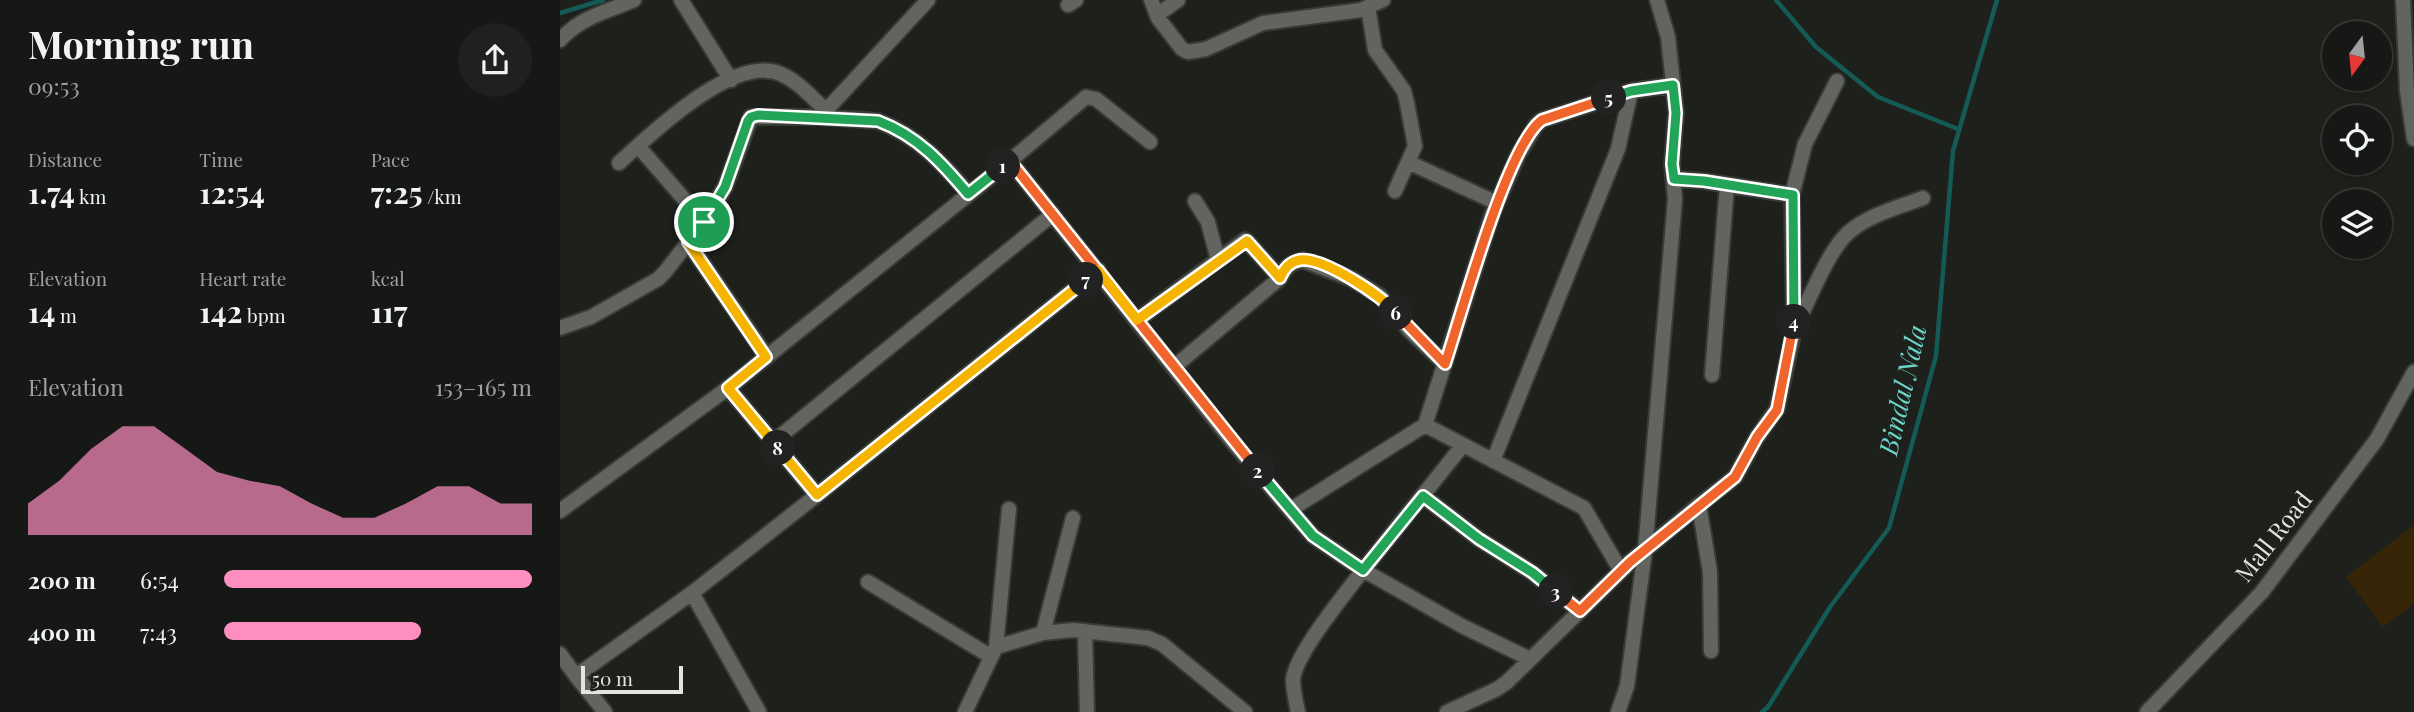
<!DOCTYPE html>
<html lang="en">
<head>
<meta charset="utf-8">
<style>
	:root { --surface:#161815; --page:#1f211e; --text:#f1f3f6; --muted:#9ea0a0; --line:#353734; --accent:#fd8ebf }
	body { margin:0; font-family:"Playfair Display",serif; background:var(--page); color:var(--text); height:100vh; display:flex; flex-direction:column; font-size:26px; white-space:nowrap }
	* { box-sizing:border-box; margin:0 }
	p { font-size:23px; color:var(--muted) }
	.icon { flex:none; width:38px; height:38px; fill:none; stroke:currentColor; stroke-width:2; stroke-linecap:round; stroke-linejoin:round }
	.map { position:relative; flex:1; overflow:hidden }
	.side { display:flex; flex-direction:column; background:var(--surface); width:560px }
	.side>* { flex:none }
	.needle { width:46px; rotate:195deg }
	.fabs { position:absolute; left:1762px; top:21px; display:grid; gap:14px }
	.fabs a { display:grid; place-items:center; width:70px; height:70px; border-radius:50%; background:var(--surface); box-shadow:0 4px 10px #0003,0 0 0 2px var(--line); font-size:35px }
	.scale { position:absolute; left:21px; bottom:18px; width:102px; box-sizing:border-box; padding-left:7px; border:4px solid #e2e4e1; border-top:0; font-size:19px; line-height:24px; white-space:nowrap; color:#e2e4e1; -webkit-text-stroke:5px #1e201c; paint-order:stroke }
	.pin { position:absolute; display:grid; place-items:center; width:60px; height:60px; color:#fff; margin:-30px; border:4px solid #fff; border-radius:50%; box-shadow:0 2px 7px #0007 }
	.km { position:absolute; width:35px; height:35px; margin:-18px; border-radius:50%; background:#222; color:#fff; font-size:19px; line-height:35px; text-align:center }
	.round { display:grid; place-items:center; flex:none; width:74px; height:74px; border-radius:37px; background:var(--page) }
	.headline { display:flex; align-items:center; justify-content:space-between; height:119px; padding:0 28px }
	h1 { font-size:38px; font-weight:700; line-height:52px }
	.metrics { display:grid; grid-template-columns:repeat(3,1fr); gap:10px; height:119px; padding:7px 28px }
	.metrics div { display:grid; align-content:center }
	.metrics b { font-size:30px; font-weight:700 }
	.metrics small { font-size:19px; font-weight:400 }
	.metrics p { font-size:19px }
	.chart { height:196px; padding:14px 28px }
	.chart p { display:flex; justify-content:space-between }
	.chart svg { width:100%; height:126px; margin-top:7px; fill:var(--accent); opacity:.7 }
	ul { padding:0 28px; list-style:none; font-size:23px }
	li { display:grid; grid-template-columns:112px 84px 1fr; align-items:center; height:52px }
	li i { height:18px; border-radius:9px; background:var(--accent) }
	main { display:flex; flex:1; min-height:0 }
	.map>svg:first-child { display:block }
	.green { fill:#372507 }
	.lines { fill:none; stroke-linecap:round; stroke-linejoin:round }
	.stream { stroke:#145b56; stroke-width:4.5 }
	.minor-casing { stroke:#383a36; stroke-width:18 }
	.minor { stroke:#61645f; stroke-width:14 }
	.split-1-casing { stroke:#fff; stroke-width:14 }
	.split-2-casing { stroke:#fff; stroke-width:14 }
	.split-3-casing { stroke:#fff; stroke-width:14 }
	.split-4-casing { stroke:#fff; stroke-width:14 }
	.split-5-casing { stroke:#fff; stroke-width:14 }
	.split-6-casing { stroke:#fff; stroke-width:14 }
	.split-7-casing { stroke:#fff; stroke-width:14 }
	.split-8-casing { stroke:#fff; stroke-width:14 }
	.split-9-casing { stroke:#fff; stroke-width:14 }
	.split-1 { stroke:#22a559; stroke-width:9 }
	.split-2 { stroke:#f0652b; stroke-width:9 }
	.split-3 { stroke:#22a559; stroke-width:9 }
	.split-4 { stroke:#f0652b; stroke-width:9 }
	.split-5 { stroke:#22a559; stroke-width:9 }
	.split-6 { stroke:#f0652b; stroke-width:9 }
	.split-7 { stroke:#f5b400; stroke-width:9 }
	.split-8 { stroke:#f5b400; stroke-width:9 }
	.split-9 { stroke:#f5b400; stroke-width:9 }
	.labels { text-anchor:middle; stroke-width:7; stroke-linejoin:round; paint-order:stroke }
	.street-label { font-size:24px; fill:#e2e4e1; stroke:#1e201c }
	.water-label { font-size:26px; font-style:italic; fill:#6dd4cb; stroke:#1e201c }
</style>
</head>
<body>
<main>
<section class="side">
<div class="headline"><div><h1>Morning run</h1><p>09:53</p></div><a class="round"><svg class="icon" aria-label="share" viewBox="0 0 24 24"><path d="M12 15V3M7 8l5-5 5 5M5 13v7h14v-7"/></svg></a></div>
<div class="metrics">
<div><p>Distance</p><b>1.74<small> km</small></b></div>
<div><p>Time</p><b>12:54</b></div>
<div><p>Pace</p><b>7:25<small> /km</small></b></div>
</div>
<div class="metrics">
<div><p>Elevation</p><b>14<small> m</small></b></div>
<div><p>Heart rate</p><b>142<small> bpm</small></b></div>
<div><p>kcal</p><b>117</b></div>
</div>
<div class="chart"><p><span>Elevation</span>153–165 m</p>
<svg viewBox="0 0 160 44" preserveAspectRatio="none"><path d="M0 44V33L10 25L20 14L30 6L40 6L50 14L60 22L70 25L80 27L90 33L100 38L110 38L120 33L130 27L140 27L150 33L160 33V44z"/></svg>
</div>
<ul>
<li><b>200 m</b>6:54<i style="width:100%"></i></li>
<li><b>400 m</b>7:43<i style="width:64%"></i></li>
</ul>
</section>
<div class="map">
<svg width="1854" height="712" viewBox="0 0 1854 712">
	<rect width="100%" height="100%" fill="#1e201c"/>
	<path class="green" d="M1854,525V604L1823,627L1786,577Z"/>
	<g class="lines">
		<path class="stream" d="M1216,0L1256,47L1318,97L1398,129
			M0,13L43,0
			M1202,712L1208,707L1270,607L1329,528L1376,356L1393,151L1437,0"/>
		<g class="minor-casing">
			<path id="minor" d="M121,0L171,80
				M591,0L598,18L622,49L628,52L646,49L703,23L801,10L823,0
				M1843,0L1847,91L1854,139
				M508,5L516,0
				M808,7L815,50L844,91L847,103L855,146L848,162
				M597,15L618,0
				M0,40C21,17 46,12 74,0
				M260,117L318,121C358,136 382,163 409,194
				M78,146L144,222
				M450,161L671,440L730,510L753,536L803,570L903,445
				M59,163C91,134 174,53 221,74C239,82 252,98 267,111
				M1114,179L1144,181L1232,195L1234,330L1217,409L1197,437L1175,477L1139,505
				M835,191L848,162L937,203
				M1232,195L1245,144L1277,81
				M635,201L648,222L658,260
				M128,242L207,357
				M577,320L685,240L687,241L720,278C725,267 730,263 742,260L792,279L820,296L850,331L885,364
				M0,328L31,317L98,279L105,272L144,222L165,187L191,117H260L368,0
				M1234,329C1249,302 1267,252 1288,233C1308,215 1339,207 1363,198
				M614,367L720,278
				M1152,375L1167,185
				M865,425L1024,508L1061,571
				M213,442L493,214
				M933,461L1058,149L1071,91
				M257,495L168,388L450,161L526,97L536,99L590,142
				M863,496L919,539L973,573L1020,611
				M730,510L865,425L933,212L958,155L976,125L982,120L1071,91L1113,85
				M0,511L168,388
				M308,582L430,656
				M132,593L199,712
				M525,631L527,712
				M483,633L513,518
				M436,647L449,509
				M0,654L16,676
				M45,712L16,676L132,593L257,495L538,270
				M405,712L436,647L483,633L513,630L588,638L602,644L685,712
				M738,712C736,702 733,690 733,680C735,654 786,593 803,570L902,626L970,659
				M887,712L937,689L947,682L1070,562L1139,505L1150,572L1151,651
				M1058,712L1067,686L1085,551L1115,199L1112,164L1116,112L1108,37L1097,0
				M1587,712L1702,592L1817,439L1854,372"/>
		</g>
		<use href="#minor" class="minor"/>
	</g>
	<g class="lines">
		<g class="split-1-casing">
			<path id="split-1" d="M144,222L165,187L188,121L191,117L198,115L318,121C358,136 382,163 408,194L443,166"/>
		</g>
		<g class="split-2-casing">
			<path id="split-2" d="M443,166L450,161L698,471"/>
		</g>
		<g class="split-3-casing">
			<path id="split-3" d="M698,471L753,536L803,570L863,496L919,539L973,573L996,592"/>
		</g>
		<g class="split-4-casing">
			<path id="split-4" d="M996,592L1020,611L1070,562L1175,477L1197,437L1217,410L1234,322"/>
		</g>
		<g class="split-5-casing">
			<path id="split-5" d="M1049,98L1071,91L1113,85L1116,113L1112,164L1114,179L1144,181L1233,195L1234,322"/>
		</g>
		<g class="split-6-casing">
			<path id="split-6" d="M836,313L885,364C901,316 947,145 982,120L1049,98"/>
		</g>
		<g class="split-7-casing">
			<path id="split-7" d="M526,280L538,270L577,320L687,241L720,278C724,269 729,262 740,260C763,257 821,295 836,313"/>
		</g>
		<g class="split-8-casing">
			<path id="split-8" d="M218,448L257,495L526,280"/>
		</g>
		<g class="split-9-casing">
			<path id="split-9" d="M144,222L128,242L206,357L168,388L218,448"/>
		</g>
		<use href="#split-1" class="split-1"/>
		<use href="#split-2" class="split-2"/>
		<use href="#split-3" class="split-3"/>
		<use href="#split-4" class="split-4"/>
		<use href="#split-5" class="split-5"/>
		<use href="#split-6" class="split-6"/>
		<use href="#split-7" class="split-7"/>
		<use href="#split-8" class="split-8"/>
		<use href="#split-9" class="split-9"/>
	</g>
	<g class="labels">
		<g class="street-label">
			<text transform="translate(1714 537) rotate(-52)" y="8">Mall Road</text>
		</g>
		<g class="water-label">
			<text transform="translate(1343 390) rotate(-77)" y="9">Bindal Nala</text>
		</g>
	</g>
</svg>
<div class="fabs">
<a><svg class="needle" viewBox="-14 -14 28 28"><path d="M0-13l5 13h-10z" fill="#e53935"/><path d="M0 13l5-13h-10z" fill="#9ea0a0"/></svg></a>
<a><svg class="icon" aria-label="locate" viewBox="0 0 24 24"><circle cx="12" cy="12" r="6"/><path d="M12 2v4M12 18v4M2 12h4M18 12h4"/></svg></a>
<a><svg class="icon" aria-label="layers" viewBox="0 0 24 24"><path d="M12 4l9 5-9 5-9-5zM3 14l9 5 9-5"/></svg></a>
</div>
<div class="scale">50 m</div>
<div class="pin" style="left:144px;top:222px;background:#1e9e55"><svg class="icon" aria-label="arrive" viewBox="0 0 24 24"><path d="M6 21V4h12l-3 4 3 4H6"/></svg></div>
<b class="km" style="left:443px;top:166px">1</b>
<b class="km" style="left:698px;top:471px">2</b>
<b class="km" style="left:996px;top:592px">3</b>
<b class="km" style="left:1234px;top:322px">4</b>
<b class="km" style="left:1049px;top:98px">5</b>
<b class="km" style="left:836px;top:313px">6</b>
<b class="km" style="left:526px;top:280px">7</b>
<b class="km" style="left:218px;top:448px">8</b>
</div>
</main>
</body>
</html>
